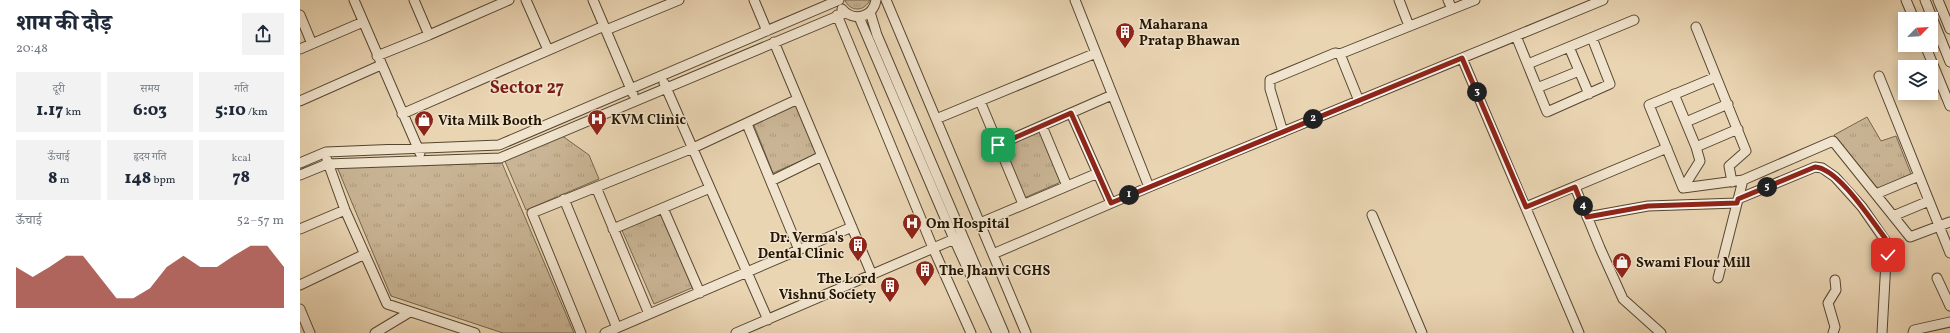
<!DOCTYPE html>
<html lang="hi">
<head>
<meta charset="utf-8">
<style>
	:root { --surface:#fff; --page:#f2f2f3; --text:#1f2937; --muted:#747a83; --accent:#8f2418 }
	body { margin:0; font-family:Vollkorn,"Noto Serif Devanagari",serif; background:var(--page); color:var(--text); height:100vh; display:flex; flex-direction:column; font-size:15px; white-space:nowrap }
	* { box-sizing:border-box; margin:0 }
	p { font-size:13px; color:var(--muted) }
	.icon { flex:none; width:22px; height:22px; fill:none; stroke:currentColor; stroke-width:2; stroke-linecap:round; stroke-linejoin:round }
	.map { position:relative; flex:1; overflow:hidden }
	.panel { display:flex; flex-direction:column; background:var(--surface); width:300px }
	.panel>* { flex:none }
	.needle { width:26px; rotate:66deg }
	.controls { position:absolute; left:1598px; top:12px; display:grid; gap:8px }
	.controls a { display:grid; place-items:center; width:40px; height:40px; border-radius:0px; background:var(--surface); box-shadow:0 2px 10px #0003; font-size:20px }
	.pin { position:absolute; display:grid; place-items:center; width:34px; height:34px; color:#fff; margin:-17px; border-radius:8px; box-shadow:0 2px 6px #0006 }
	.km { position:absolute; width:20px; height:20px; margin:-10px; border-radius:50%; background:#222; color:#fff; font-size:11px; line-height:20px; text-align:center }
	.round { display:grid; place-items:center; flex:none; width:42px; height:42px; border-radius:0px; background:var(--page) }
	.head { display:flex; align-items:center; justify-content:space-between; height:68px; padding:0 16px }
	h1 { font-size:22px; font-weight:800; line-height:30px }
	.metrics { display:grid; grid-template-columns:repeat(3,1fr); gap:6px; height:68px; padding:4px 16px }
	.metrics div { display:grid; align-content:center; border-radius:0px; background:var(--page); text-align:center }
	.metrics b { font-size:17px; font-weight:800 }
	.metrics small { font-size:11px; font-weight:400 }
	.metrics p { font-size:11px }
	.chart { height:112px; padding:8px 16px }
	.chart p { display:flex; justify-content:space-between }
	.chart svg { width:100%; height:72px; margin-top:4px; fill:var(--accent); opacity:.7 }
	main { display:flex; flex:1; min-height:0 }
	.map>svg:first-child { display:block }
	.grass { fill:url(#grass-tufts); stroke:#77664c }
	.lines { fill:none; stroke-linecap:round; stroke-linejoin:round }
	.minor-casing { stroke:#564630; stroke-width:11 }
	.minor { stroke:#f1e4ce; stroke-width:9 }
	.route-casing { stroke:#fff; stroke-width:8 }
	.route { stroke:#8f2418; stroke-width:5 }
	.labels { text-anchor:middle; stroke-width:3; stroke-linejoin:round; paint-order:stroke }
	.poi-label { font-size:14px; font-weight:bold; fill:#251704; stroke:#f1e4ce; text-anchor:start }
	.district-label { font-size:18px; font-weight:bold; fill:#7a1f14; stroke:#f1e4ce }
</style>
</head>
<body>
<main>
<section class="panel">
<div class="head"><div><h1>शाम की दौड़</h1><p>20:48</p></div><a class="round"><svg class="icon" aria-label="share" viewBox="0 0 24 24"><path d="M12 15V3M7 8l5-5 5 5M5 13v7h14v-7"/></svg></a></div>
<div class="metrics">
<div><p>दूरी</p><b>1.17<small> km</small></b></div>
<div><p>समय</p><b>6:03</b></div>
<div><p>गति</p><b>5:10<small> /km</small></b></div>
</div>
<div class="metrics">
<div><p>ऊँचाई</p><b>8<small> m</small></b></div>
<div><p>हृदय गति</p><b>148<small> bpm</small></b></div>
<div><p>kcal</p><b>78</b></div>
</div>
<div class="chart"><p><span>ऊँचाई</span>52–57 m</p>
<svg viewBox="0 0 160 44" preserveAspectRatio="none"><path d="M0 44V19L10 25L20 19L30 12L40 12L50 25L60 38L70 38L80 32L90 19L100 12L110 19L120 19L130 12L140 6L150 6L160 19V44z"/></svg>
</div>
</section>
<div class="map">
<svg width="1650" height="333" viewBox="0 0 1650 333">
	<defs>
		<pattern id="grass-tufts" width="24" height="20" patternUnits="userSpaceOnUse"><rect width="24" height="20" fill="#c9b595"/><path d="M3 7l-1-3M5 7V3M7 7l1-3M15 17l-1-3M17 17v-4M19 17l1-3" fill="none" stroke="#ac9b7f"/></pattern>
	</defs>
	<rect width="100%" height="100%" fill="#ead5b3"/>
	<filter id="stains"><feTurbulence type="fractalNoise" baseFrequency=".005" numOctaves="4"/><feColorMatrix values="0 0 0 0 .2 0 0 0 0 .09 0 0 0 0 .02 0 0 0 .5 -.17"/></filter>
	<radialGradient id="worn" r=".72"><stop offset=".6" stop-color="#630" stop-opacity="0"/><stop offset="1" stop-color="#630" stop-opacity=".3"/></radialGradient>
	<path class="grass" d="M545,0H570C564,12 550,12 545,0Z
		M498,104L519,153L473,173L453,123Z
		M1567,117L1581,141L1596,136L1611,174L1578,189L1534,135Z
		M739,130L761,182L724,198L702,146Z
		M261,135L289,155L299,179L226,210L204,159Z
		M202,163L274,333H203L91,296L37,167Z
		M360,211L394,287L354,304L321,228Z"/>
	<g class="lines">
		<g class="minor-casing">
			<path id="minor" d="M54,0L120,153
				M226,0L248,50
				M293,0L333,94
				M454,0L467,31
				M586,0L726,333
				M775,0L849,187
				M1099,0L1109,26
				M1148,0L1152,9
				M1606,0L1614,19
				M1625,0L1650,62
				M1638,0L1650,29
				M542,9C553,22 573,18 576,0
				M570,12L577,35L704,333
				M0,15L12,44
				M537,15L633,248L671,333
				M559,17L654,239L697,333
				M1396,27L1446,151L1429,166L1432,182
				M306,30L379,0
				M129,35L209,0
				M1216,36L1247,112L1310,84L1292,38
				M474,42L572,275
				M1625,45L1650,106
				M1269,47L1289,94
				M0,49L63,22
				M1040,54L1059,101
				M77,56L129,35L114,0
				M1162,58L1279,333
				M1228,64L1334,20
				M1579,76L1650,253
				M1416,77L1349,105L1383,188L1443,180L1533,141L1610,237L1650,222
				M364,83L468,320
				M1237,88L1279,71
				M1374,94L1396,147L1400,161L1383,188
				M0,101L81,65
				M680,101L723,204
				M771,113L811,203
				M102,114L304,26
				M636,119L796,53
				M1386,122L1428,104
				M447,124L499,250
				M742,126L767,186
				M983,132L970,89V80L1035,53L1040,54L1175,0
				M698,145L812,95
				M1396,147L1438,129
				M27,160L45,210L87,304L175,333
				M0,163L26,152L199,145L539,0
				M0,175L27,164L200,158L545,13
				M471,181L522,156
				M296,187L349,314
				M1275,187L1300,248L1323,299L1361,333
				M1576,194L1619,176
				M264,199L317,328
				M1438,199L1515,167L1522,168L1535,177L1562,207L1587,243L1582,333
				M1226,207L1367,148
				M363,208L400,293
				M1072,215L1122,333
				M1593,216L1629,201
				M1287,217L1348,206L1437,203
				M680,223L798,173
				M0,229L45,210
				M313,229L410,188
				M693,254L849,187L1303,0
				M1418,278L1443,180
				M1637,278L1650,306
				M0,285L65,254
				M0,309L10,333
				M75,333L110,312
				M281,333L232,213L393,148L498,99
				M305,333L552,227
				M436,333L659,237
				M1533,333L1535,327L1528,303L1536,290L1535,280
				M1613,333L1614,330L1650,322"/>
		</g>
		<use href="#minor" class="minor"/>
	</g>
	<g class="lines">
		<g class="route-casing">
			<path id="route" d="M698,145L771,113L811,203L1162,58L1226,207L1275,187L1287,217L1348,206L1437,203L1438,199L1515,167C1538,168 1571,220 1585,238L1587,243L1588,255"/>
		</g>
		<use href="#route" class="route"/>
	</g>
	<defs>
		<g id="building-pin" transform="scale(1)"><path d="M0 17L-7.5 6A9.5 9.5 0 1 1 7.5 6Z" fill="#8f2418" stroke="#f1e4ce"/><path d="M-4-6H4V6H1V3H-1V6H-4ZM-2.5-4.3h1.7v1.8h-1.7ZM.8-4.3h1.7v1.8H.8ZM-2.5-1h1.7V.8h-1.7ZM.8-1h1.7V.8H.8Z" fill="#fff"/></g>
		<g id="hospital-pin" transform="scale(1)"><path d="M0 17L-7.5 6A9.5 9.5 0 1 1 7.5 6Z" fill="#8f2418" stroke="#f1e4ce"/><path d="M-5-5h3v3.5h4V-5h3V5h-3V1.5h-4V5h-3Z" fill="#fff"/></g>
		<g id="shop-pin" transform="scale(1)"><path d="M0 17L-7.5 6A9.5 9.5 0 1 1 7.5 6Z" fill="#8f2418" stroke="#f1e4ce"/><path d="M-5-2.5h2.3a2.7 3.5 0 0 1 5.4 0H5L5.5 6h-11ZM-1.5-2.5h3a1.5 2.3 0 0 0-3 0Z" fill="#fff"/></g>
	</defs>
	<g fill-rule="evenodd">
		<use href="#building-pin" x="825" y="32"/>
		<use href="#hospital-pin" x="297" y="119"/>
		<use href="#shop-pin" x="124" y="120"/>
		<use href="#hospital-pin" x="612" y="223"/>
		<use href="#building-pin" x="558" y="245"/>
		<use href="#shop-pin" x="1322" y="262"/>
		<use href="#building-pin" x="625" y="270"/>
		<use href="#building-pin" x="590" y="286"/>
	</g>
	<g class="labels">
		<g class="poi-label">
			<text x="839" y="29">Maharana<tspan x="839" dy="16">Pratap Bhawan</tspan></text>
			<text x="311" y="124">KVM Clinic</text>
			<text x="138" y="125">Vita Milk Booth</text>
			<text x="626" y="228">Om Hospital</text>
			<text x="544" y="242" text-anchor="end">Dr. Verma's<tspan x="544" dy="16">Dental Clinic</tspan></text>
			<text x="1336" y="267">Swami Flour Mill</text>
			<text x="639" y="275">The Jhanvi CGHS</text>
			<text x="576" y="283" text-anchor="end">The Lord<tspan x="576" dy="16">Vishnu Society</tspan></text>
		</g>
		<g class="district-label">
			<text x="227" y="93">Sector 27</text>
		</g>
	</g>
	<rect width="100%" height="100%" filter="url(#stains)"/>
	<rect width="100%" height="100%" fill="url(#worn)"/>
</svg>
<div class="controls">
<a><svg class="needle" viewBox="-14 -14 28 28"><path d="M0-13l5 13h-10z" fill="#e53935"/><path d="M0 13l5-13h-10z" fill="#747a83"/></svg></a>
<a><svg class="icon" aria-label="layers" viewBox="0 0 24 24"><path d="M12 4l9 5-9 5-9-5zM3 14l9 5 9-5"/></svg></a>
</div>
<div class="pin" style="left:698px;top:145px;background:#1e9e55"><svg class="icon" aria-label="arrive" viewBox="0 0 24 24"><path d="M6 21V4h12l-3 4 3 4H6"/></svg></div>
<div class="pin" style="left:1588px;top:255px;background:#d93025"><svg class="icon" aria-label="check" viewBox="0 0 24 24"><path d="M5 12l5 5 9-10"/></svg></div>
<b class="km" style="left:829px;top:195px">1</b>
<b class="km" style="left:1013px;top:119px">2</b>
<b class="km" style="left:1177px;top:92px">3</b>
<b class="km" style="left:1283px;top:206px">4</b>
<b class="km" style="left:1467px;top:187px">5</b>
</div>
</main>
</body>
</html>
